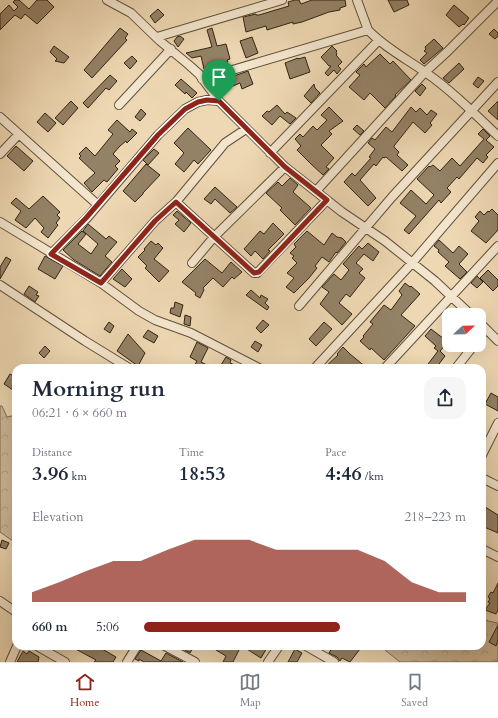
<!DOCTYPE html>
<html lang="en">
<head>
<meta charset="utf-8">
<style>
	:root { --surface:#fff; --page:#f6f6f7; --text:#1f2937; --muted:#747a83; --line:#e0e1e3; --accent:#8f2418 }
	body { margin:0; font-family:Cardo,serif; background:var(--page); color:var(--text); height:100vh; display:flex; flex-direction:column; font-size:15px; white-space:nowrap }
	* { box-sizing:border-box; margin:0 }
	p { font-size:13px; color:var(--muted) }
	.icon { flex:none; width:22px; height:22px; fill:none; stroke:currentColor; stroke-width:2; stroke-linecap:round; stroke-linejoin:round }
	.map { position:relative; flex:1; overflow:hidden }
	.details { position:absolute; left:12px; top:364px; width:474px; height:286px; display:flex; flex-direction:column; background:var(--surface); border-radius:12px; box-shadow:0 4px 16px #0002 }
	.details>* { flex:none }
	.needle { width:26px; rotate:68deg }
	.controls { position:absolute; left:442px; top:308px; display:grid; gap:8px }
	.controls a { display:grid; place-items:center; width:44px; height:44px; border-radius:8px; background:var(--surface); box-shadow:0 4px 16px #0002; font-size:20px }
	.pin { position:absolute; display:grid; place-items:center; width:34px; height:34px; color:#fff; margin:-41px -17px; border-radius:50% 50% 50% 0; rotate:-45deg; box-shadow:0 0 4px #0007 }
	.pin .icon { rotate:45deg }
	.round { display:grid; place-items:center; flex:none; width:42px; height:42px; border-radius:12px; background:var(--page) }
	.head { display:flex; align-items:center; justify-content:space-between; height:68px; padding:0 20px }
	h1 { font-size:22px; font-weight:600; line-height:30px }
	.figures { display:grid; grid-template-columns:repeat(3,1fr); gap:6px; height:68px; padding:4px 20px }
	.figures div { display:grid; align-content:center }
	.figures b { font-size:20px; font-weight:600 }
	.figures small { font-size:11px; font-weight:400 }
	.figures p { font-size:11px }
	.chart { height:112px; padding:8px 20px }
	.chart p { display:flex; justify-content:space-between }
	.chart svg { width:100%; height:72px; margin-top:4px; fill:var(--accent); opacity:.7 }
	ul { padding:0 20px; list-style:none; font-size:13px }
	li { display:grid; grid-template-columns:64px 48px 1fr; align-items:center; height:30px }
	li i { height:10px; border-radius:5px; background:var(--accent) }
	.dock { display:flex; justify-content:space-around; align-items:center; height:56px; border-top:1px solid var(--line); background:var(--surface); font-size:11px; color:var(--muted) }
	.dock a { display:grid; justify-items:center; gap:2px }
	.dock .current { color:var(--accent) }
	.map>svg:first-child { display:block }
	.forest { fill:url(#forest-crowns); stroke:#806e55 }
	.building { fill:#948266; stroke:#322412 }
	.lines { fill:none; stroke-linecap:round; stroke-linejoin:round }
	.minor-casing { stroke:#61513a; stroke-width:10 }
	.minor { stroke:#f4e6ce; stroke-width:8 }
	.route-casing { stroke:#fff; stroke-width:8 }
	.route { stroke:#8f2418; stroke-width:5 }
</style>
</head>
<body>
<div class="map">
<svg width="498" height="662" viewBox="0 0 498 662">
	<defs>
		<pattern id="forest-crowns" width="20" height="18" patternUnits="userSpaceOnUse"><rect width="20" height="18" fill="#ceb998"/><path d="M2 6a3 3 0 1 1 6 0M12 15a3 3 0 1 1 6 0" fill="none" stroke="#b19f82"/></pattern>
	</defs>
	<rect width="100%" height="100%" fill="#eed8b3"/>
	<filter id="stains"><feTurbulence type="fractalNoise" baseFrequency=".005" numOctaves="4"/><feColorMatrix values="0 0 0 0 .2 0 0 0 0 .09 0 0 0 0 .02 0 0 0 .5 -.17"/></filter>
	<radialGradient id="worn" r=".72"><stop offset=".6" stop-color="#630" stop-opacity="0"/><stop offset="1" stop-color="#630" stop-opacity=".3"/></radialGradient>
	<path class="forest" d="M0,406H2L7,417L16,415V541H13L0,532Z
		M482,617L488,621L498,623V662H400L380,646H482Z"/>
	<path class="building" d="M15,0H19L29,9L37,0H47L54,7L37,24L25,14L21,19L15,15L0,30V14L9,5L14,11L18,7L13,2Z
		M295,0H299L301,4L312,0H345L346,6L340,8V10L329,12L302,22L293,24V22L267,30L266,26L246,32L243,17L256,14V15H259L289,6L288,2Z
		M388,0H407L409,5L394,12Z
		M454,5L469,18L464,25L463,24L459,27L446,15Z
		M158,9L164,15L155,23L150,16Z
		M120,28L128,34L125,38L127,40L92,78L84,70Z
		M212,28L217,46L226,44L230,59L227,60L228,62L216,65L217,69L208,71L204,69L201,56L192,58L186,53L212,47L207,30Z
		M494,29L498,33V36L495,39L489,34Z
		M180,36L184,39L178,47L174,41L177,37Z
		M252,37L258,53L246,58L240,41Z
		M434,39L443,48L424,64L420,60L427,53L424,51L426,49L425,47Z
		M54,46L69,57L64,63L55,61L57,59L50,52Z
		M332,46L337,51L336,52L337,54L336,55L342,62L338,66L341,69L337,74L334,70L328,76L325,73L331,66H329L321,57Z
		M380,54L390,64L393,61L411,80L395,95L396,96L385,108L370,93L364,100L349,87L360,75L356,72L364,64L366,67Z
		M132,56L137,61L130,69L124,63Z
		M305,57L310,72L290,79L285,63L298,58V59Z
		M459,63L464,69L449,83L443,78Z
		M248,71L253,84L242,89L240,83L226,89L223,80Z
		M110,75L117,81L109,90L106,88L88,108L83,103Z
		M478,77L484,81L478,88L473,84Z
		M181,79L197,93L192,98L186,92L185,94L175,85Z
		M314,84L315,88L320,93L311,103L304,96Z
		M422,84L426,88L420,96L415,91Z
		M71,101L78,108L63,125L55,118Z
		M498,101V120L488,111Z
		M277,105L285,114L287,112L296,118L290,124L280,116L272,125L262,116L267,111L269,112Z
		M329,107L343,121L329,131L332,134L321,145L334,158L326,167L329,169L323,175L311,164L297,150L301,146L295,139L300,134L303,137L313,126L317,130L327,120L321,115Z
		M411,107L416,112L420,108L427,115L431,110L437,114L430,123L432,125L425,133L413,122L394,146V147L399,152L397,155L408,165L402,171L386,157L384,158L383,157L376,166L374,164L360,180L376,198L368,206L344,182L352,173L355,176L371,158L369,157L375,149L368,143L372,138L375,140L386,127L392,132Z
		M141,109L146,114L140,121L135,117Z
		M45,113L56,123L48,132L37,122Z
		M117,120L130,132L132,129L137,133L127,143L126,141L120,146L113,154L120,161L115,166L118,169L107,182L104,180L92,192L84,183L95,173L79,158L81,156L79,154L86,147L95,156L113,134L108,130Z
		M357,125L364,131L360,135L353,129Z
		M188,128L211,150L198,164L194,160L184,172L175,164L184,153L174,143Z
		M483,129L490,136L486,140L494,147L486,155L488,157L483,163L477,158L459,179L457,177L447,188L451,192L441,203L439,200L409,234L404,230L416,216L400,203L411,190L426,204L434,195L417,179L429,166L430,167L433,165L440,171L452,158L460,166L484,139L478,134Z
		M16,146L33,161L24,171L7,156Z
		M154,149L159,153L148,165L143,160Z
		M146,164L160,175L143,193V194L135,202L123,191Z
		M290,178L298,185L293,192L311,208L295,225L280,210L282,208L266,193L278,182L282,186Z
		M215,187L237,207L230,213L215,199L211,204L204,199Z
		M43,196L60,212L57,215L60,218L56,223L58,225L48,238L41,232L44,228L35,218L26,228L15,220L21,211L11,203L16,198L29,209Z
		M492,209L498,215V230L486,243L471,231L479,221L475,217L480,211L484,215L488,211L489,212Z
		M177,211L191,223L184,232L175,224L179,220L173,215Z
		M273,223L284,234L268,250L270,251L263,259L255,251L251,256L244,249L260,231L264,234Z
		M88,224L106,239L109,236L117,242L105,256L112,262L100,276L74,260L63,250L82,231L86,234L78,244L91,254L98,244L83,231Z
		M307,231L324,245L332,233L337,237L342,238L346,242L337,253L336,252L329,262L322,257L315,266L317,268L309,278L294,293L286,287L294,278L287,273L297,263L292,258L294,256L290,253L296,247L294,244Z
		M439,240L453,253L459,246L468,254L459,264L467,272L460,279L445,266L449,262L438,252L439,250L434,246Z
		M151,241L156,245L158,243L163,248L154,259L169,271L159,282L145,268L147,266L138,257L145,250L144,249Z
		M368,243L379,252L373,261L364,254L356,263L363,269L359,273L365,278L350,297L346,294L339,303L352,314L342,325L320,304L329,292L322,287L334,274L341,280L349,270L343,264L359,246L362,249Z
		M45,256L63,266L55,279L38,269Z
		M6,257L11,260L0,279V267Z
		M205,259L222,273L231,262L242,272L234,279L232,277L223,287L213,278L203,288L204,290L200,298L195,295L196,293L182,282Z
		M122,269L132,279L125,287L113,279Z
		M488,270L498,280V286L493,291L480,278Z
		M477,276L483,282L477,288L471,283Z
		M405,283L410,287L411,286L420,294L401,315L415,326L384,360L371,348L370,350L360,341L364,337L363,336L373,324L370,322L384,305L391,310L402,295L399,291Z
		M29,286L38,292L36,295L39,296L35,302L24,294Z
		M251,290L260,298L261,295L268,299L265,303L269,307L267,310L246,295Z
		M175,302L183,305L180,317L170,313L171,308H174Z
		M185,315L191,317L190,326L184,324Z
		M263,320L269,325L261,333L256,328Z
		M109,322L114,326L110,333L104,329Z
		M324,322L332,329L316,346L309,339Z
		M431,329L448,342L440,351L445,356L439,364L444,368H425L438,351L434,348L436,346L425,336Z
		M148,330L158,336L154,343L143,337Z
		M128,334L145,353L138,366L117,351Z
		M255,341L262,345L258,352L251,347Z
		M197,342L208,348L201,362L213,368H193L197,361L190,357Z
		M45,346L50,351L44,358L39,353Z
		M343,347L350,354L367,368H324L338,355L337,354Z
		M226,357L231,360L230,363L242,368H219Z
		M10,374L16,377V392L4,384Z
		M491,393L498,397V411L485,404Z
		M482,505L498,515V533L482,526Z
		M2,540L9,543L6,549L0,547Z
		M498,583V610L496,614L485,610L490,603L488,602L490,599L488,597L491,592L493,593Z
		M498,625V640L496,646L489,642Z
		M70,646H97L116,657L113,662H94L96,660Z
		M178,646H194L190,653Z
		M218,646H241L233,662H223L226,656L216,650Z
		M242,646H268L261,658Z
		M336,646H356L360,649L350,662L342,658L340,661L337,657L329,653L332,648L334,649Z
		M295,649L302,653L297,662H288Z
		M141,650L161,661L166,653L183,662H144L139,659V661L135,659Z
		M23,651L27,654L29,651L39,657L38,662H17Z"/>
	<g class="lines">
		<g class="minor-casing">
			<path id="minor" d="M107,0L131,13L160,41L189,65L199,74L219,101L285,167L342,212L385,241L435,281L471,315
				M368,30C384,47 405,58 425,72C451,90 475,114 498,136
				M157,37L282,0
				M202,79L368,30L357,0
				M119,105L171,49
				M0,117L98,205
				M270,153L378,41
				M0,154L19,134
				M316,191L425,72L447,52L498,1
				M176,202L254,273H257L327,200
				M0,222L101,283L139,311L155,320L191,333L259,368
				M51,254L87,218L158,135L185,109L198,102L207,100L219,101
				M192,263L214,237L285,167
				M101,283L155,221L176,202L225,143L246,129
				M0,285L85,341L129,368
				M299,306L392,197L498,82
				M479,322L498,341
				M479,338L486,329
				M315,368L412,263L498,163
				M385,368L498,246
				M456,368L474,345
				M482,455L498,423
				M482,478L498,486
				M482,549L498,557
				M0,601L16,612
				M37,646L65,662
				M165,646L195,662
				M306,646L334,662
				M10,662L17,646
				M127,662L137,646
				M268,662L279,646"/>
		</g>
		<use href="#minor" class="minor"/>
	</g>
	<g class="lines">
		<g class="route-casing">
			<path id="route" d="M207,100L219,101L285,167L327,200L259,272L254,273L176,202L155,221L101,283L51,254L86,218L158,135L185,109L198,102Z"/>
		</g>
		<use href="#route" class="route"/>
	</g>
	<rect width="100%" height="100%" filter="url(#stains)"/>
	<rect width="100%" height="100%" fill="url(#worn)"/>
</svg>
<div class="controls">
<a><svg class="needle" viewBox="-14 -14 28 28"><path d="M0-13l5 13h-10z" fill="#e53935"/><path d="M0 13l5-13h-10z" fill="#747a83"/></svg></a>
</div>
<div class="pin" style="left:219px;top:101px;background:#1e9e55"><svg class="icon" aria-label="arrive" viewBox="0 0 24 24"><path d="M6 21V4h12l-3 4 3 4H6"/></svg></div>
<section class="details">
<div class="head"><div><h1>Morning run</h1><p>06:21 · 6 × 660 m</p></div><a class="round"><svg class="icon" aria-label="share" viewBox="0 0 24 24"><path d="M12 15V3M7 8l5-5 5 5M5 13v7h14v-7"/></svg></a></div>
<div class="figures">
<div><p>Distance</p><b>3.96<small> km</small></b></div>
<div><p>Time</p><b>18:53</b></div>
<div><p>Pace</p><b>4:46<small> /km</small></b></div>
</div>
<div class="chart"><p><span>Elevation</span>218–223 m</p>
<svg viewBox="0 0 160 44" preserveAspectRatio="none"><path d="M0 44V38L10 32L20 25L30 19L40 19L50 12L60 6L70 6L80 6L90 12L100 12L110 12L120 12L130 19L140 32L150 38L160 38V44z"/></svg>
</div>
<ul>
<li><b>660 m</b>5:06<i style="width:61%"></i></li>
</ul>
</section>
</div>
<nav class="dock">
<a class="current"><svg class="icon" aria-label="home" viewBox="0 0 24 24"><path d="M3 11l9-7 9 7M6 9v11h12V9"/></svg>Home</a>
<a><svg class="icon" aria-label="map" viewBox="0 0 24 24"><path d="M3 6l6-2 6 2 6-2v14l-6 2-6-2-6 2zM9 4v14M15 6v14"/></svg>Map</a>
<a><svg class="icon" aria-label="saved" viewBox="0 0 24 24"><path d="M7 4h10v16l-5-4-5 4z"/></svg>Saved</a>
</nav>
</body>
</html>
